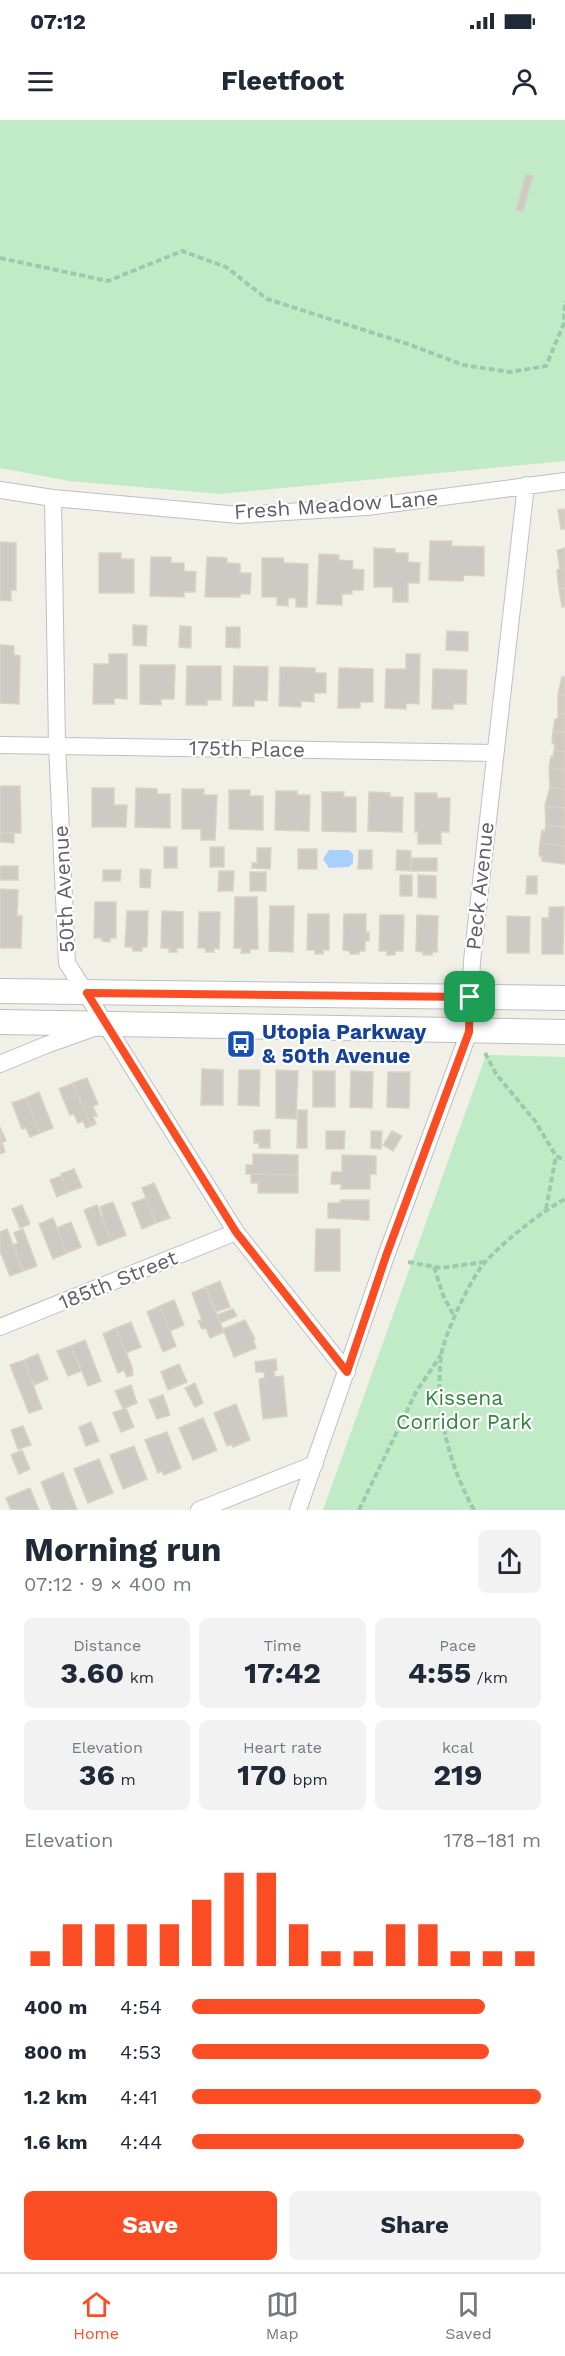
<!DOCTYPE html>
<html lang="en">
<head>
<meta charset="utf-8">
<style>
	:root { --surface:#fff; --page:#f2f2f3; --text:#1f2937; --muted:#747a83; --line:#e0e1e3; --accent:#fa4d24 }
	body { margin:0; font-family:"Work Sans",sans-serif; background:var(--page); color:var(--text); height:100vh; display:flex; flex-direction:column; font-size:22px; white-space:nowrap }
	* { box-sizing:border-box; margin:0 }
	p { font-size:20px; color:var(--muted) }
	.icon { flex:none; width:33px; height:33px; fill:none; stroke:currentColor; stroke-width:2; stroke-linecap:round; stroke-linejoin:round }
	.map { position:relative; height:1390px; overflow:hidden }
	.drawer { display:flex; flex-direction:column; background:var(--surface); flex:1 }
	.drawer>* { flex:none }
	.pin { position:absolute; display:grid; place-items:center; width:51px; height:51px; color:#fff; margin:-26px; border-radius:12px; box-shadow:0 3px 9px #0006 }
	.round { display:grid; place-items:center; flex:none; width:63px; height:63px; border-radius:9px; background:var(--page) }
	.overview { display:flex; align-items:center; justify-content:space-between; height:102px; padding:0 24px }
	h1 { font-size:33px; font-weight:700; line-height:45px }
	.metrics { display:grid; grid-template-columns:repeat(3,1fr); gap:9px; height:102px; padding:6px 24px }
	.metrics div { display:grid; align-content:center; border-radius:9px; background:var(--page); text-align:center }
	.metrics b { font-size:30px; font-weight:700 }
	.metrics small { font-size:16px; font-weight:400 }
	.metrics p { font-size:16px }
	.chart { height:168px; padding:12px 24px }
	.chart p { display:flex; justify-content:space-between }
	.chart svg { width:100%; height:108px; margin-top:6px; stroke:var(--accent); stroke-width:6 }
	.button { display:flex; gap:12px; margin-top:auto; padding:12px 24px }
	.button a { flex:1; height:69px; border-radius:9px; background:var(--accent); color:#fff; font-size:24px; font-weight:700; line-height:69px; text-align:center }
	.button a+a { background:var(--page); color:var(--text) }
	ul { padding:0 24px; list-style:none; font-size:20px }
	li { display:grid; grid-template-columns:96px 72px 1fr; align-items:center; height:45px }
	li i { height:15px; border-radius:8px; background:var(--accent) }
	.status { display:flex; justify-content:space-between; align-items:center; height:42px; padding:0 30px; background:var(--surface); direction:ltr }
	.status svg { height:16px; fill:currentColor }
	header { display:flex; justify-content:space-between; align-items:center; height:78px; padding:0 24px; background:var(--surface); font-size:27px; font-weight:700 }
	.dock { display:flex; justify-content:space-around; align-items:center; height:84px; border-top:2px solid var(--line); background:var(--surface); font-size:16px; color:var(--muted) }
	.dock a { display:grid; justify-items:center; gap:3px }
	.dock .current { color:var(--accent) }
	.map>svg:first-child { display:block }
	.green { fill:#c1ebc6 }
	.water { fill:#a9cfff }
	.building { fill:#cdcac3; stroke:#d7d3c4; stroke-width:1.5 }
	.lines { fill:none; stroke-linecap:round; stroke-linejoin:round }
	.street-casing { stroke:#bebfc6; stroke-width:18 }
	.secondary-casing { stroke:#bcbec5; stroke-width:26 }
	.path { stroke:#99ccae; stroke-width:4; stroke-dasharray:6 3; stroke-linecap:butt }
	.street { stroke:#fff; stroke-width:16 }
	.secondary { stroke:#fff; stroke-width:24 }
	.route-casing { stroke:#fff; stroke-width:12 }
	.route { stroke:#fa4d24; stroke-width:8 }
	.labels { text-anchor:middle; stroke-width:4.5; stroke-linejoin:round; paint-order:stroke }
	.street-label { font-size:21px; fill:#5e6168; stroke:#fff }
	.transit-label { font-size:21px; font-weight:bold; fill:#164399; stroke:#fff; text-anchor:start }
	.park-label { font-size:21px; fill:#2d873c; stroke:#fff }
</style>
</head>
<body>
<div class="status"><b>07:12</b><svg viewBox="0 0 49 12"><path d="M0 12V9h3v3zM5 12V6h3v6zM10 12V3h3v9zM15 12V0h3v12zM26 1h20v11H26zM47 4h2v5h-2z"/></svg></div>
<header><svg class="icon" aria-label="menu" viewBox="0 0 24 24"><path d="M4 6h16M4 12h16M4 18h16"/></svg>Fleetfoot<svg class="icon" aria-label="person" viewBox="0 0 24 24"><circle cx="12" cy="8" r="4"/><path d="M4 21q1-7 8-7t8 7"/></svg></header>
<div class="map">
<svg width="565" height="1390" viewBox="0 0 565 1390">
	<rect width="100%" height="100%" fill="#f1f0e6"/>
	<path class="green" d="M0,0H565V341L220,374L69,361L0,348Z
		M486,935L565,937V1390H323Z"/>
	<path class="water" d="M329,730H349L353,734V743L349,747L329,748L323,739Z"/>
	<path class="building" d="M526,54L533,56L523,92L516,90Z
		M565,389V409H561L558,390Z
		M430,421H452L451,426L484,427V456L464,455L463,461L429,460Z
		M0,422L16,423V470H11V481L0,480Z
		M374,428L395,429V433H408V442L420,443L419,463H408V482H393V467H374Z
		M565,428V449H560L557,430Z
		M99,433H121V439H134V473H99Z
		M319,434L339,435V440L353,441L352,449L364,450L363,470H352V474H342V485L317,484Z
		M151,437H171V443H184V451L196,452L195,472H184V477L150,476Z
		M207,437L227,438V443L240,444V453H251L250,474H240V477H205Z
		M262,438H283L284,443L308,444L307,487H296V478H288V486L277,485V477H262Z
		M560,449H565V468L559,469L557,450Z
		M565,468V487H562L559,469Z
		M133,505L147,506L146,526L133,525Z
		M180,506L191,507V528L179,527Z
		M226,507H240V528L226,527Z
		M447,511L468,512V531L446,530Z
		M0,525L14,526V535L20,536L19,584L0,583Z
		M109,534H127V579L114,578V584H93L94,544H109Z
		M406,534H420L419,584L406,583V589L385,588L386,549H406Z
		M140,545H175L174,579H161V585L140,584Z
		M187,546H221V580H207V585H186Z
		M234,546L268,547L267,581L254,580V586H233Z
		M280,547L315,548V553H326V573H314V582L301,581V587L279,586Z
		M339,548L373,549V582H360V588H338Z
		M433,549L467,550L466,584H453V589H432Z
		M562,557H565V575L558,574Z
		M558,574L565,575V594H558Z
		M558,594H565V612L553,611L555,599H558Z
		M553,611L565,612V632L554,630L555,624H552Z
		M554,630L565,632V650L549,648L551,636L553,637Z
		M549,648L565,650V669L550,667Z
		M0,666H20L21,713H0Z
		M550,667L565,669V688L545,686Z
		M92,668H114V685H127L126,707H92Z
		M136,668L157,669V674H170V708L135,707Z
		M182,669H204V675H217L215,720H201V709H182Z
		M229,670H250V676H263V710L229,709Z
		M276,671H297V675H310L309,711L275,710Z
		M322,672H344L343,677H356V712L322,711Z
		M369,672L390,673V677H403L402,712L368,711Z
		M415,673H437V678H450L449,712H441V724H418V712H415Z
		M545,686L565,688V707L546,705Z
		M546,705L565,707V726L540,723L542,710L545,711Z
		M0,713H14V723L0,722Z
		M540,723L565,726V744L542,741V736H539Z
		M164,727H177V748H164Z
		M210,727H224V747H210Z
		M257,728H271L270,749L252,748V743H257Z
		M298,729H317V749H298Z
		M359,730H372V749H358Z
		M397,730L411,731L410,751L396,750Z
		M412,738H437V751H411Z
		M0,746H18V760H0Z
		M140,749L151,750L150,768L140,767Z
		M103,750H121L120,761H103Z
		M219,751H234L233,771H218Z
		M250,752H266V771H250Z
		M400,755H412V776H400Z
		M418,755L436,756V778L418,777Z
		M527,756H537V774H526Z
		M0,769L18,770L17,796H22L21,828H0Z
		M235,777H257L258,829H250V833H241L242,828H234Z
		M95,782H116V818H110V822L102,821V818H94Z
		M270,786H294L293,832L269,831Z
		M549,787H564L563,834H542V798H549Z
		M127,791H148L147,827H142V831H133V827H125Z
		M162,791L183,792V828H177V832H169V828H161Z
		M199,792H220L219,829L214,828V832H206L205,828H198Z
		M308,794H329V830H323V834H315V830H307Z
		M344,794H366V813L369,812V821H365V831H359V834H350V831L343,830Z
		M380,795H404L403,831H395V835H387V831H379Z
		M417,795L438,796L437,832H432V835H423V832L416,831Z
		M507,796L530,797L529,833H507Z
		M202,949L223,950V985H201Z
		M239,950H260L259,986L238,985Z
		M276,950L298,951L296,999L276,998Z
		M313,951H335V987H313Z
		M351,951L373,952L372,988L350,987Z
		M388,952H410L409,988L387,987Z
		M87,958L98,984L93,986L97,996L93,997L96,1004L91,1006L73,963Z
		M73,963L91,1006L86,1008L83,1001L78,1003L74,994L70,995L59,969Z
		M39,972L53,1008L40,1013L26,978Z
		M26,978L40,1013L30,1017L26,1008L22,1009L12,983Z
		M298,990H307V1028H297Z
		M0,1007L6,1021L2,1022L5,1032L0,1034Z
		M260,1010H270V1028H259V1023H254V1011Z
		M326,1011H345L344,1029H326Z
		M371,1011H382L381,1029L371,1028Z
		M392,1011L402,1016L393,1031L383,1025Z
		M253,1034L298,1035V1055L246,1054V1045H253Z
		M342,1035L376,1036V1054H370V1069H341V1064H331L332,1052H342Z
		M74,1049L82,1067L68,1072L61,1054Z
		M251,1054L298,1055V1073H258V1063H251Z
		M61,1056L68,1072L57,1077L50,1060Z
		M154,1063L170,1098L156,1103L142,1068Z
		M146,1078L156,1103L142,1109L132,1083Z
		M340,1080H369V1100L328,1098V1083H340Z
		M113,1082L126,1115L111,1121L101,1096L103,1095L100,1087Z
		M22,1085L30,1104L20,1108L12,1089Z
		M97,1085L111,1121L98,1126L84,1090Z
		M53,1098L67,1133L53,1139L39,1104Z
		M71,1102L81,1127L67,1133L57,1108Z
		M7,1109L23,1151L10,1156L0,1131V1112Z
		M23,1109L37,1146L23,1151L13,1125L18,1123L14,1113Z
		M316,1109H340V1151H315Z
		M220,1161L230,1187L215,1192L206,1167Z
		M206,1167L224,1212L210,1218L206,1208L202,1209L198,1201L202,1200L192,1173Z
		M174,1180L184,1205L170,1211L160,1186Z
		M160,1186L176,1226L163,1232L147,1192Z
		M233,1189L237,1196L220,1203L217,1195Z
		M245,1200L255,1219L253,1220L256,1228L234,1237L223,1209Z
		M131,1202L141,1227L126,1233L116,1208Z
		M116,1208L132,1247L133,1255L127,1257L124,1250L118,1253L103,1214Z
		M85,1220L101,1261L88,1266L71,1226Z
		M71,1226L81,1251L68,1256L57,1231Z
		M38,1234L48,1259L34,1265L24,1240Z
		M276,1239L277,1250L274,1251L275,1257L283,1256L287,1296L263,1299L259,1259L265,1258L264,1252H256L255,1242Z
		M24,1240L42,1289L29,1293L10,1245Z
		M179,1244L187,1262L168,1270L161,1252Z
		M195,1263L203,1283L195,1287L185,1268Z
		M131,1265L137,1283L123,1289L115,1271Z
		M163,1275L170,1295L157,1299L149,1280Z
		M236,1284L250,1320L233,1327L232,1324L227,1326L214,1293Z
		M126,1288L134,1307L121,1312L113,1293Z
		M203,1298L217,1330L193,1340L179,1308Z
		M91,1302L99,1321L86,1326L79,1307Z
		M23,1306L31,1325L18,1329L11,1310Z
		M167,1312L181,1348L164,1355L162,1351L158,1353L145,1320Z
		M134,1326L147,1359L123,1369L110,1335Z
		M22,1330L30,1349L19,1354L11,1335Z
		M99,1339L113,1373L88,1383L74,1349Z
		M63,1353L77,1390H52L41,1362Z
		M30,1368L39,1390H11L6,1378Z"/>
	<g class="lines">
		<g class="street-casing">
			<path id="street" d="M0,370L53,378L239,395L367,387L565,361
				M53,378L57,625L67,843L236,1112L347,1252
				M0,625L495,633
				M0,944L46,925L94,908
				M0,1207L236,1112
				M199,1390L315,1344
				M298,1390L386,1136L469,912L472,841L526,365"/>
		</g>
		<g class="secondary-casing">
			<path id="secondary" d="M0,871L565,878
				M0,902L565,912"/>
		</g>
		<path class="path" d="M0,138L108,161L182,131L226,147L267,179L408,224L463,245L510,252L546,246L564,203L565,181
			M485,933L496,954L535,1001L556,1036L565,1040
			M546,1089L556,1036
			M408,1142L441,1148L484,1142
			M434,1147L443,1175L455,1198
			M359,1390L416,1272L441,1235
			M474,1390C448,1343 435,1290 441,1236C444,1215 471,1157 486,1141C507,1119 538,1094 565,1079"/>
		<use href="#street" class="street"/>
		<use href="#secondary" class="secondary"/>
	</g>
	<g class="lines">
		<g class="route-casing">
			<path id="route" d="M87,873L470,877L469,912L386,1136L347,1252L236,1112Z"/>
		</g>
		<use href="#route" class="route"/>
	</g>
	<defs>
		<g id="bus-square" transform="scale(1.5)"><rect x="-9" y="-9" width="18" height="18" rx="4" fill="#1a4fb4" stroke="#fff"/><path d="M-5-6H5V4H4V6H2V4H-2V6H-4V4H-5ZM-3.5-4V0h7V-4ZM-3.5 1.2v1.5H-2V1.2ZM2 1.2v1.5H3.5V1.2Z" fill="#fff"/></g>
	</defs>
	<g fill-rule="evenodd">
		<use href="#bus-square" x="241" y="924"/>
	</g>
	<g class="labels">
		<g class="street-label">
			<text transform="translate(336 385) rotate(-4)" y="7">Fresh Meadow Lane</text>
			<text transform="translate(247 629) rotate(1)" y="7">175th Place</text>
			<text transform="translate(480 766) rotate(-84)" y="7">Peck Avenue</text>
			<text transform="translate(64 769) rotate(-93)" y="7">50th Avenue</text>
			<text transform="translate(118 1160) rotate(-22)" y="7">185th Street</text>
		</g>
		<g class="transit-label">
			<text x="262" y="919">Utopia Parkway<tspan x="262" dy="24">&amp; 50th Avenue</tspan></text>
		</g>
		<g class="park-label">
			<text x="464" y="1285">Kissena<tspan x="464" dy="24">Corridor Park</tspan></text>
		</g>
	</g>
</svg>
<div class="pin" style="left:470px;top:877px;background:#1e9e55"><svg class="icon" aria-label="arrive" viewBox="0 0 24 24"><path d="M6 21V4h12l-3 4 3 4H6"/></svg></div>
</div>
<section class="drawer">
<div class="overview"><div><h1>Morning run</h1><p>07:12 · 9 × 400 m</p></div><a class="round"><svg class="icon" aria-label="share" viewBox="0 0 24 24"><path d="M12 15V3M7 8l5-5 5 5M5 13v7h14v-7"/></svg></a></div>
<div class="metrics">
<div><p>Distance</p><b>3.60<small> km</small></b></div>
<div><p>Time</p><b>17:42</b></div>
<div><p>Pace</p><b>4:55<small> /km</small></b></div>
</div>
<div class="metrics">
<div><p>Elevation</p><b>36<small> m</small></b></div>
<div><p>Heart rate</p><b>170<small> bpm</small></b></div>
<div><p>kcal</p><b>219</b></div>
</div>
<div class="chart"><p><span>Elevation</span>178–181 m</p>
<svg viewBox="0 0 160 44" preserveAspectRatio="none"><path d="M5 44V38M15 44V27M25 44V27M35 44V27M45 44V27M55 44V17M65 44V6M75 44V6M85 44V27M95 44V38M105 44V38M115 44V27M125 44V27M135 44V38M145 44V38M155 44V38"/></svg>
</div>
<ul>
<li><b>400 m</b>4:54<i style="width:84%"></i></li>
<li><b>800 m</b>4:53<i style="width:85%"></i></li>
<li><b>1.2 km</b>4:41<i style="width:100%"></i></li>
<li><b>1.6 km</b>4:44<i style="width:95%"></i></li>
</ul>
<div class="button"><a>Save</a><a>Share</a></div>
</section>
<nav class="dock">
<a class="current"><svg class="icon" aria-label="home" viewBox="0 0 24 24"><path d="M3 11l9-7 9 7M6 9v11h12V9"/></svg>Home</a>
<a><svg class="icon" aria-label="map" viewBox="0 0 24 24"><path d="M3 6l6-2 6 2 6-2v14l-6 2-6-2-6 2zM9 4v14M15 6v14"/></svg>Map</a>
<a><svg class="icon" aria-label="saved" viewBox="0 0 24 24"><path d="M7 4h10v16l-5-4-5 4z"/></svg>Saved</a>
</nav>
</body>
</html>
